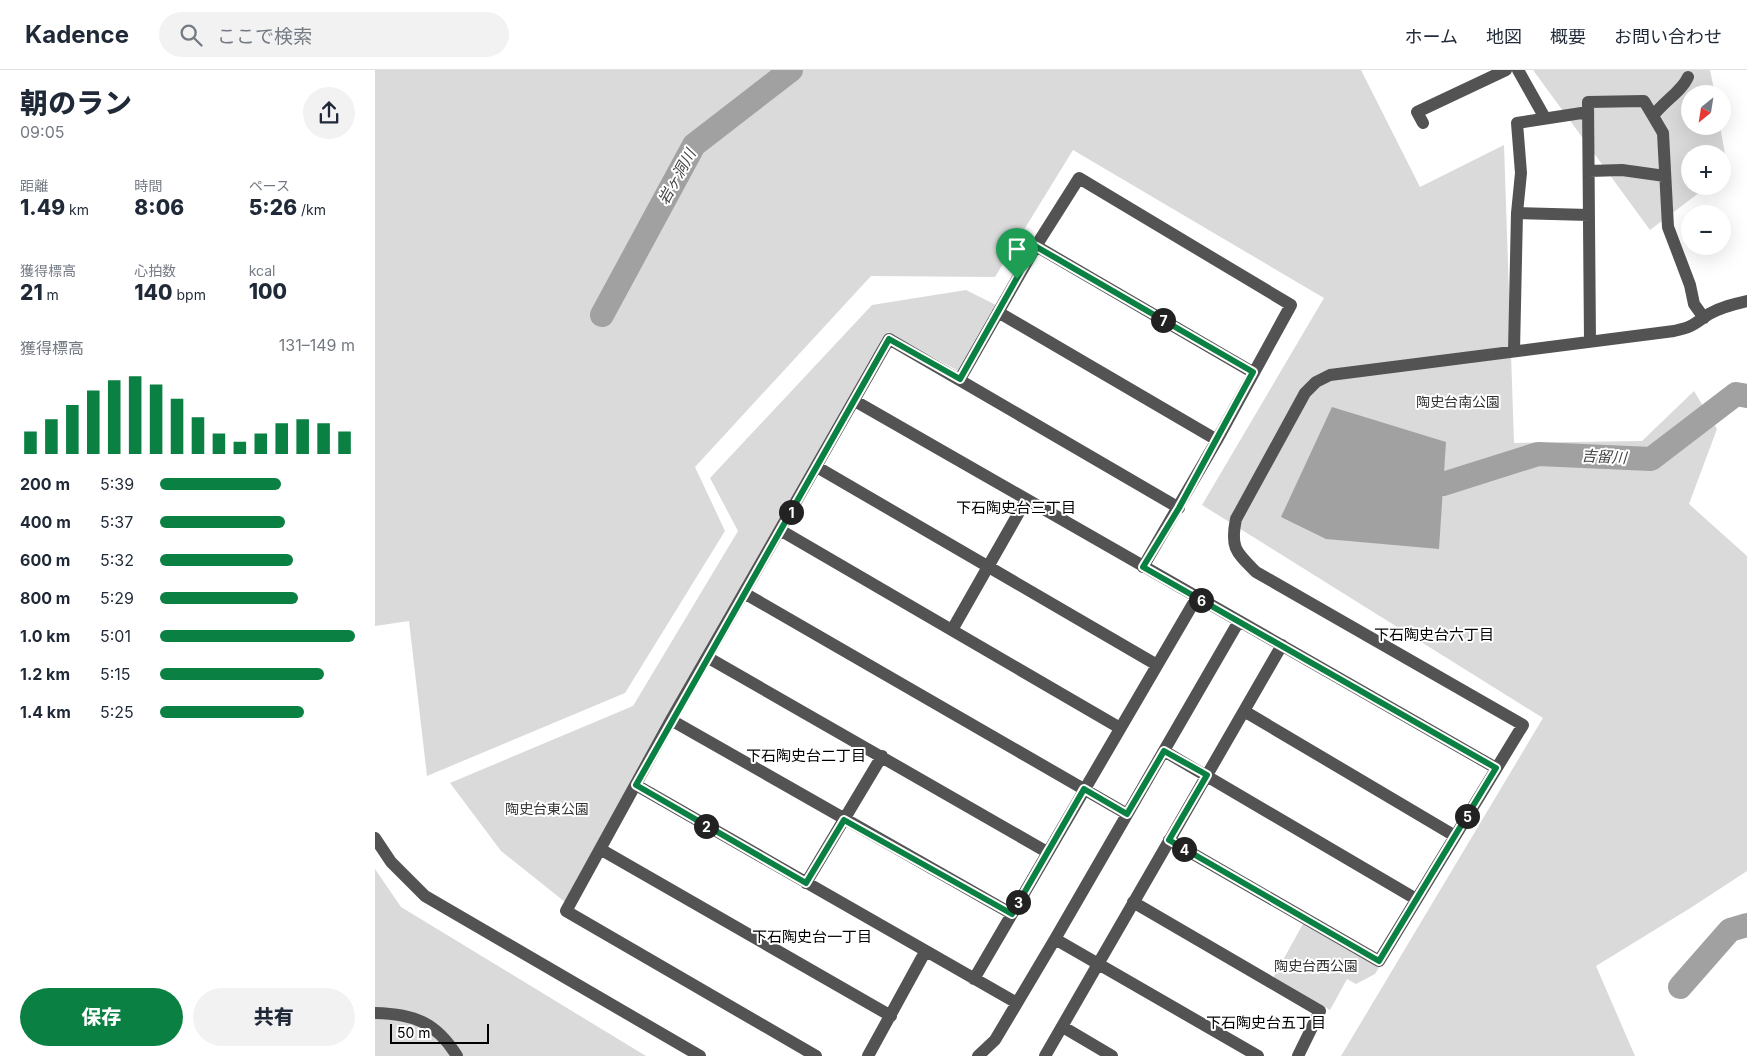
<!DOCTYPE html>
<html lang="ja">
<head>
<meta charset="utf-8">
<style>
	:root { --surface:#fff; --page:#f2f2f3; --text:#1f2937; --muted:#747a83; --line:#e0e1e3; --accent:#0b8043 }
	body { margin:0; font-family:Inter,"Noto Sans JP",sans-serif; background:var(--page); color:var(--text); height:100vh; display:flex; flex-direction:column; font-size:19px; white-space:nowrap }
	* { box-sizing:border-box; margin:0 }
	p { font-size:16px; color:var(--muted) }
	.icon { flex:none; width:28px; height:28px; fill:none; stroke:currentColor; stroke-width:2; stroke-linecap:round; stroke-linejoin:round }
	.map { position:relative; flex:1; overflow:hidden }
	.side { display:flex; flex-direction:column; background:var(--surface); width:375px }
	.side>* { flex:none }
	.needle { width:32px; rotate:210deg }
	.fabs { position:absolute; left:1306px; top:15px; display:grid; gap:10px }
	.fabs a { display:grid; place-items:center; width:50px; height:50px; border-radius:50%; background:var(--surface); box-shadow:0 5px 20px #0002; font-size:25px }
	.scale { position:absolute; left:15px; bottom:12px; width:99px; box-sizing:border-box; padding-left:5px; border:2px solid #000; border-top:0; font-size:14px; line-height:18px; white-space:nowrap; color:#000; -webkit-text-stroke:4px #fff; paint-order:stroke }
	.pin { position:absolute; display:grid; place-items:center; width:42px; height:42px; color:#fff; margin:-51px -21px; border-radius:50% 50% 50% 0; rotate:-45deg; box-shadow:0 0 5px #0007 }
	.pin .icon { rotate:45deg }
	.km { position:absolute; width:25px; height:25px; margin:-12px; border-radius:50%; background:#222; color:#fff; font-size:14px; line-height:25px; text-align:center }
	.round { display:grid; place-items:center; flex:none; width:52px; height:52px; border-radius:26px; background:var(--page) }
	.overview { display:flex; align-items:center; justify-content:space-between; height:85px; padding:0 20px }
	h1 { font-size:28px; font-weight:800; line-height:38px }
	.figures { display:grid; grid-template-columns:repeat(3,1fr); gap:8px; height:85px; padding:5px 20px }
	.figures div { display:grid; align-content:center }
	.figures b { font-size:21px; font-weight:800 }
	.figures small { font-size:14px; font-weight:400 }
	.figures p { font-size:14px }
	.chart { height:140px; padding:10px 20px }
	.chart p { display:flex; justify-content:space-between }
	.chart svg { width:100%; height:90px; margin-top:5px; stroke:var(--accent); stroke-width:6 }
	.cta { display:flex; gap:10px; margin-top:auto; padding:10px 20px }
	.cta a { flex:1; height:58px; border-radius:30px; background:var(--accent); color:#fff; font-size:20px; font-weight:800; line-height:58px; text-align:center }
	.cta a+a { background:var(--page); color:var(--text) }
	ul { padding:0 20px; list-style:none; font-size:16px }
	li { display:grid; grid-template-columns:80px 60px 1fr; align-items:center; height:38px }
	li i { height:12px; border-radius:6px; background:var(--accent) }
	header { display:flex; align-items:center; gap:30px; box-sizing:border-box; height:70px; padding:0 25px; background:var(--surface); border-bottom:1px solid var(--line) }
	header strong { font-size:24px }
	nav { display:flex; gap:28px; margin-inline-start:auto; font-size:18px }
	.search { width:350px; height:45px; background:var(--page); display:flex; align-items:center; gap:12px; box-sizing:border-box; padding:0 18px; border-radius:28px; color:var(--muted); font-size:19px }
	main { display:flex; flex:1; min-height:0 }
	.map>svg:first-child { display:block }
	.green { fill:#dadada }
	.water { fill:#a1a1a1 }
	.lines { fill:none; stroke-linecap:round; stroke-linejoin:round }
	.river { stroke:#a1a1a1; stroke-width:24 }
	.minor { stroke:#535353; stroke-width:12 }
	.route-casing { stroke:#fff; stroke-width:10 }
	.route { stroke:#0b8043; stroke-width:6 }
	.labels { text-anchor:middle; stroke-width:4; stroke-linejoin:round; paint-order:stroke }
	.park-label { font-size:14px; fill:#313131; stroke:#fff }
	.water-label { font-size:15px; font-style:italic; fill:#424242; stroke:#fff }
	.neighbourhood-label { font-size:15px; fill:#000; stroke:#fff }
</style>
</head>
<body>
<header>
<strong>Kadence</strong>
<div class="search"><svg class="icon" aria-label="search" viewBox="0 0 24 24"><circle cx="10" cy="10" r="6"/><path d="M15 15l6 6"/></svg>ここで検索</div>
<nav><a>ホーム</a><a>地図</a><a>概要</a><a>お問い合わせ</a></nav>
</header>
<main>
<section class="side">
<div class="overview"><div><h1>朝のラン</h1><p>09:05</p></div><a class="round"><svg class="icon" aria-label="share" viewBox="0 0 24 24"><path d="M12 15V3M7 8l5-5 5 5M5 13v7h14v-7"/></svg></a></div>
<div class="figures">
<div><p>距離</p><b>1.49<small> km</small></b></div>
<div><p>時間</p><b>8:06</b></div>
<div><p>ペース</p><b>5:26<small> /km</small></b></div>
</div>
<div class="figures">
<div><p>獲得標高</p><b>21<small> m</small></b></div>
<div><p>心拍数</p><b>140<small> bpm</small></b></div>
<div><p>kcal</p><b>100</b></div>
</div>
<div class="chart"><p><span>獲得標高</span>131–149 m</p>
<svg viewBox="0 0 160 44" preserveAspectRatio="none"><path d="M5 44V33M15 44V27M25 44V20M35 44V13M45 44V8M55 44V6M65 44V10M75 44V17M85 44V26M95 44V34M105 44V38M115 44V34M125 44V29M135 44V27M145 44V29M155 44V33"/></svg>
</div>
<ul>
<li><b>200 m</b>5:39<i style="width:62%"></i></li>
<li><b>400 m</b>5:37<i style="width:64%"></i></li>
<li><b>600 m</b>5:32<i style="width:68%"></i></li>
<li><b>800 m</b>5:29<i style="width:71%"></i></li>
<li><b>1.0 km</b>5:01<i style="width:100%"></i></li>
<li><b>1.2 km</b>5:15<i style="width:84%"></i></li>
<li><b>1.4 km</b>5:25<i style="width:74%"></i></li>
</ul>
<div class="cta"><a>保存</a><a>共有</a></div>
</section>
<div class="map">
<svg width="1372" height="986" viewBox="0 0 1372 986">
	<rect width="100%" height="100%" fill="#fff"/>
	<path class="green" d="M0,0H986L1045,117L1129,75L1139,373L1267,371L1319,321L1342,359L1314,434L1372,486V801L1317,837L1221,896L1260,986H966L1168,648L827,435L949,228L698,80L620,207L496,206L320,397L350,461L250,623L52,706L34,551L0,556Z
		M1158,0H1335L1340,24H1315V56H1345L1353,101L1348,106V84H1315V116H1333L1275,160Z
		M591,220L621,235L583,301L513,262L190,832L126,781L75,713L258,636L363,461L335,408L497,235Z
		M0,799L26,837L271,986H0Z
		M929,852L1005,896L1000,904L981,914L972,909L955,940L898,908Z"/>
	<path class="water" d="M957,337L1071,372L1064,479L951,469L906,447Z"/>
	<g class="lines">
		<path class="river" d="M227,245L319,75L416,0
			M1068,414L1163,384L1276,389L1361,324L1372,326
			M1305,917L1355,860L1372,855"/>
		<path class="minor" d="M1143,0L1170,48
			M1313,7C1307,21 1288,32 1278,46L1288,63L1293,157L1315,215L1319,234L1329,248
			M1048,53L1042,42L1131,0
			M1214,101L1247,100L1290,106
			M1142,143L1214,145
			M661,176L879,303
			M623,242L842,370L768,497
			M1215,271L1213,32L1269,31L1278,46
			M1139,281L1142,143L1146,103L1142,53L1213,42
			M585,309L661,176L704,108L916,235L842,370
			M480,331L1121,698
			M442,397L782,595
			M405,460L745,658
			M369,523L752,744
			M577,560L651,430
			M332,587L672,782
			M869,641L1080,766
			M296,650L637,844
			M789,681L1041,829
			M261,715L642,933
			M0,768L16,792L50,826L325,986
			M794,770L1004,891L1148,655L881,502C861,482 855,478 861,449L930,323L941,312L955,305L1299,261C1318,257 1319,254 1334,244C1346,237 1359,234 1372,231
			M225,779L516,946
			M431,813L507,686
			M758,832L945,941L923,986
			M680,869L883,986
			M599,909L822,527
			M0,943C39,944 61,952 82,986
			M688,957L737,986
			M441,986L191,841L296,650L514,269L804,438
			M493,986L550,882
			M603,986L620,970L680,869L864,551
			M670,986L907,575"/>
	</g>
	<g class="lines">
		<g class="route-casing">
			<path id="route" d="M660,176L878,302L804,438L768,497L1121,698L1004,891L794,770L832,705L789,681L752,744L709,719L637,844L469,750L431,813L261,715L514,269L585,309Z"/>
		</g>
		<use href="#route" class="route"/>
	</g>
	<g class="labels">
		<g class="park-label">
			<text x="1083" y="337">陶史台南公園</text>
			<text x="172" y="744">陶史台東公園</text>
			<text x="941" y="901">陶史台西公園</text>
		</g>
		<g class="water-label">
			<text transform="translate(302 107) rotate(-61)" y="5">岩ヶ洞川</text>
			<text transform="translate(1229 387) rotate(3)" y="5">吉留川</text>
		</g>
		<g class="neighbourhood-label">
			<text x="641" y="443">下石陶史台三丁目</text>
			<text x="1059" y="570">下石陶史台六丁目</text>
			<text x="431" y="691">下石陶史台二丁目</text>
			<text x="437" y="872">下石陶史台一丁目</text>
			<text x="891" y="958">下石陶史台五丁目</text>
		</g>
	</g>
</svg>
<div class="fabs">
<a><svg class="needle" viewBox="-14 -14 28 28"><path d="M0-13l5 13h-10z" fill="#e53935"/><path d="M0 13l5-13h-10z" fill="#747a83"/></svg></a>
<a>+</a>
<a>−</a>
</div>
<div class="scale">50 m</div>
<div class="pin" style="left:642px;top:209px;background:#1e9e55"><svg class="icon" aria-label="arrive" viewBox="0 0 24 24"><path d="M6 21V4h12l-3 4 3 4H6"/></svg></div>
<b class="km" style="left:416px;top:442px">1</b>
<b class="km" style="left:331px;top:756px">2</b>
<b class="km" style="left:643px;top:832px">3</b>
<b class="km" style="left:809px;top:779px">4</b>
<b class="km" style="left:1092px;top:746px">5</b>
<b class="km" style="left:826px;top:530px">6</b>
<b class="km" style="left:788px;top:250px">7</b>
</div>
</main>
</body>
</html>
